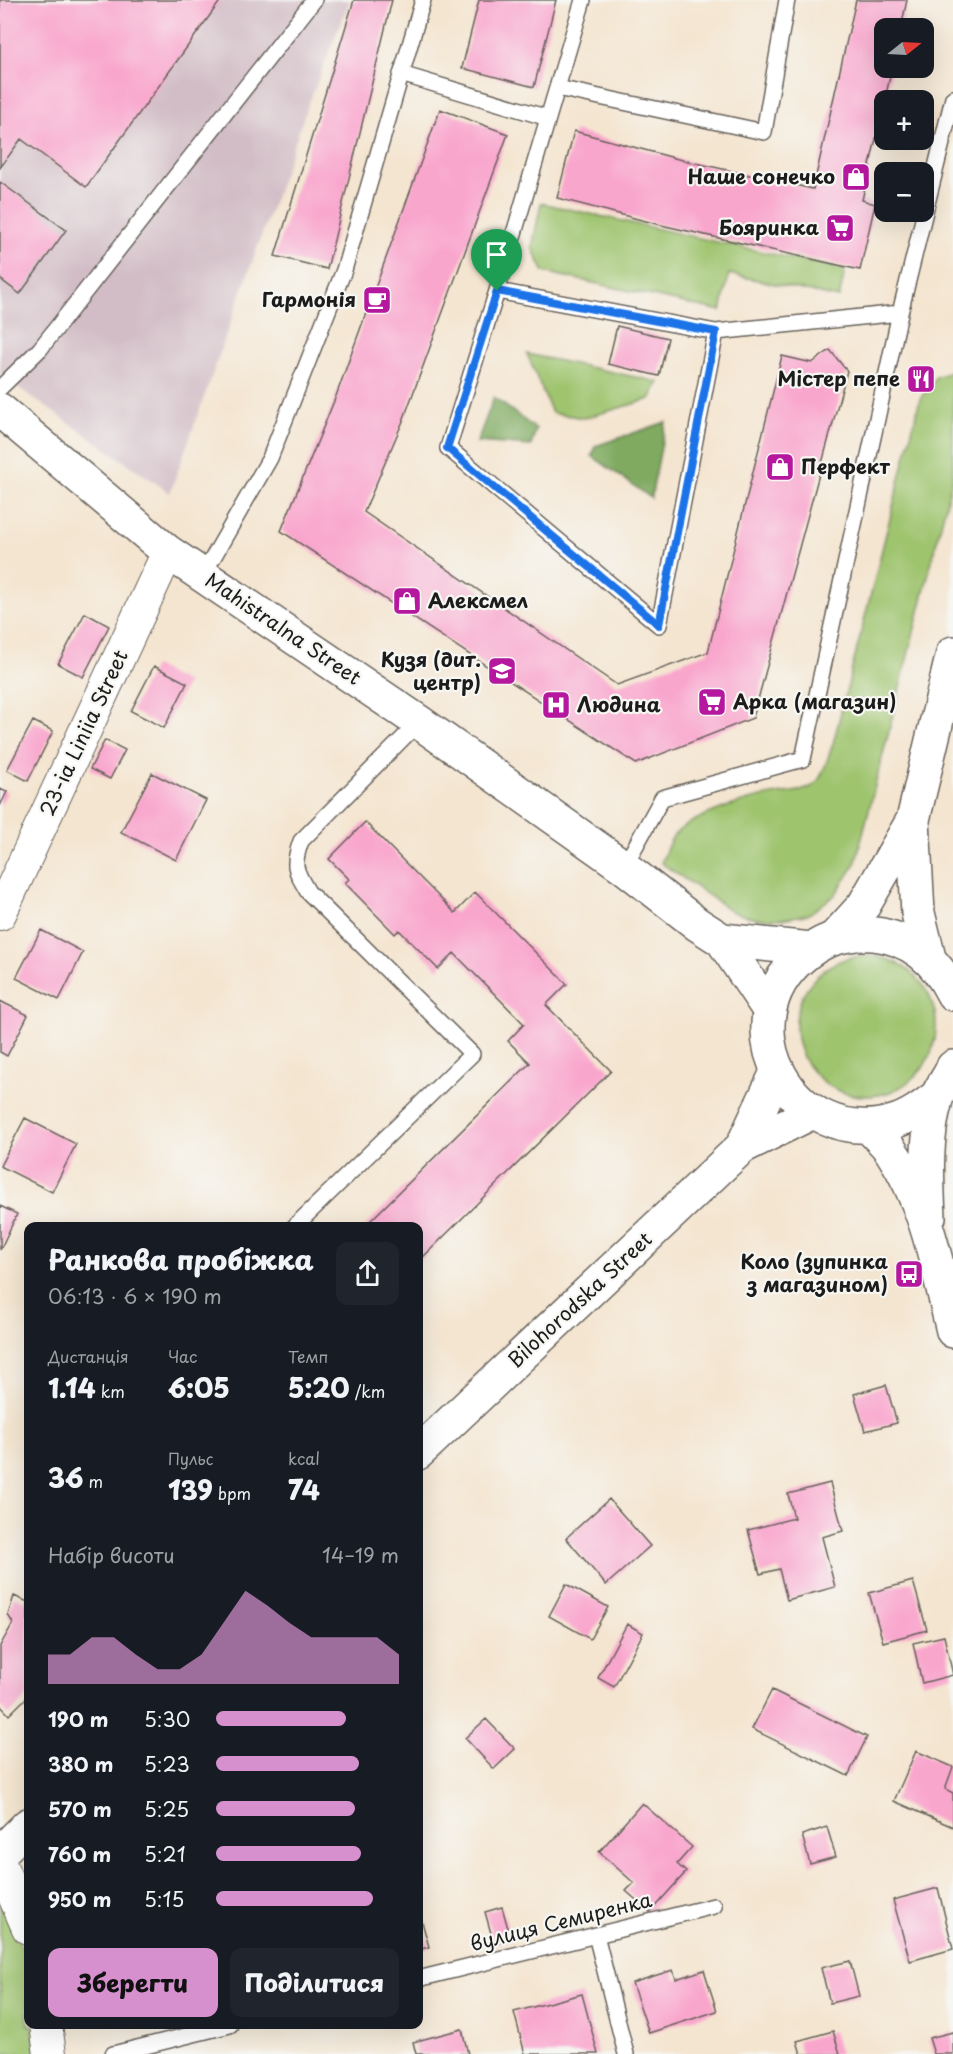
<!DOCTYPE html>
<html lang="uk">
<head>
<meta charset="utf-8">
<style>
	:root { --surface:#171b24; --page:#20242c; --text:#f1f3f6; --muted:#9ea1a6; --accent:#d690ce }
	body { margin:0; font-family:"Playpen Sans",sans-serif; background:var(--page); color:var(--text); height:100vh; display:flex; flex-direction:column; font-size:22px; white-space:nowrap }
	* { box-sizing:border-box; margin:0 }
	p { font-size:20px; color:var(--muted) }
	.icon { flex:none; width:33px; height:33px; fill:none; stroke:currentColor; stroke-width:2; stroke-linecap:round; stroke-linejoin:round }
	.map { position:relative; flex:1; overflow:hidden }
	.sheet { position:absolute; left:24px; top:1222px; width:399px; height:807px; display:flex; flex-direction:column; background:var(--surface); border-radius:12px; box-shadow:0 6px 24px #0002 }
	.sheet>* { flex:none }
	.needle { width:39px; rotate:72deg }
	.controls { position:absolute; left:874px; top:18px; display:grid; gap:12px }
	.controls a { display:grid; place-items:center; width:60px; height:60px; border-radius:12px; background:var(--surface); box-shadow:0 6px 24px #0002; font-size:30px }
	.pin { position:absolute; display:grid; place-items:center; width:51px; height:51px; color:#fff; margin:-62px -26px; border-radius:50% 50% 50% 0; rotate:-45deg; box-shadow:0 0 6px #0007 }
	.pin .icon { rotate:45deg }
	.round { display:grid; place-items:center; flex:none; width:63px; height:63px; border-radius:12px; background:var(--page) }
	.summary { display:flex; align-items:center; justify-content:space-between; height:102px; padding:0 24px }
	h1 { font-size:27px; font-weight:800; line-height:45px }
	.stats { display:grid; grid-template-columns:repeat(3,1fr); gap:9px; height:102px; padding:6px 24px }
	.stats div { display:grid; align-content:center }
	.stats b { font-size:26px; font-weight:800 }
	.stats small { font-size:16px; font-weight:400 }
	.stats p { font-size:16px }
	.chart { height:168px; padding:12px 24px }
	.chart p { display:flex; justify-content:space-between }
	.chart svg { width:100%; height:108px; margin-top:6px; fill:var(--accent); opacity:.7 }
	.primary-button { display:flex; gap:12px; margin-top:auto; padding:12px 24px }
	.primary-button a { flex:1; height:69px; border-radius:12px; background:var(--accent); color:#111; font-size:24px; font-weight:800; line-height:69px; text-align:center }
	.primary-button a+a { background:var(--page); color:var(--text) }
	ul { padding:0 24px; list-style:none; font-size:20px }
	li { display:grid; grid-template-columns:96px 72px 1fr; align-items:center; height:45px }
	li i { height:15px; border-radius:8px; background:var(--accent) }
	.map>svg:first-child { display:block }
	.industrial { fill:#d2bdc6 }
	.green { fill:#9fc46e; stroke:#5e7045; stroke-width:1.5 }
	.forest { fill:#7faa61; stroke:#4e633e; stroke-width:1.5 }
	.building { fill:#f9a6cd }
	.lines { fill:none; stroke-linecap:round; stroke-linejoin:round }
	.service-casing { stroke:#68625b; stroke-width:18 }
	.minor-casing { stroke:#68625b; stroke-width:34 }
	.tertiary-casing { stroke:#68625b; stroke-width:36 }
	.secondary-casing { stroke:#68625b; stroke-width:36 }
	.service { stroke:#fff; stroke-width:15 }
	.minor { stroke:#fff; stroke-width:32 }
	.tertiary { stroke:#fff; stroke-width:33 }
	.secondary { stroke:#fff; stroke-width:33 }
	.route-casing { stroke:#fff; stroke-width:12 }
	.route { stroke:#1a73e8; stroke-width:8 }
	.labels { text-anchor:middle; stroke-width:4.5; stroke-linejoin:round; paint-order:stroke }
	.poi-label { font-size:20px; font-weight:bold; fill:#1c1c1c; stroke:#f6f6f2; text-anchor:end }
	.street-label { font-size:20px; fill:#1c1c1c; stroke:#f6f6f2 }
</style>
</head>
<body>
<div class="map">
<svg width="953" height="2054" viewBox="0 0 953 2054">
	<rect width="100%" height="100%" fill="#f6f6f2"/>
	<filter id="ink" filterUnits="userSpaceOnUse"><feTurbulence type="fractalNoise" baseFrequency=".0167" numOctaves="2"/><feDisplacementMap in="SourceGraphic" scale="12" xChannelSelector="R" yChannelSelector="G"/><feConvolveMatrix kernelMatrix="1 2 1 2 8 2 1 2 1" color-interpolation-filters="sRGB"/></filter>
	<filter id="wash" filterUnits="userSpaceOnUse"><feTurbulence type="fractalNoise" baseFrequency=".008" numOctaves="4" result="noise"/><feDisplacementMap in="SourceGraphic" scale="24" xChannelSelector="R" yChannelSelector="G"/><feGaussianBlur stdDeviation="1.35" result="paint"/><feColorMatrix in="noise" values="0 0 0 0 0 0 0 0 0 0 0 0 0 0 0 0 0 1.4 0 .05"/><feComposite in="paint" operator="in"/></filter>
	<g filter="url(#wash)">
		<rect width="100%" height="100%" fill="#f4e5d0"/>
		<path class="industrial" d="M0,0H350L308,105L170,493L0,375Z"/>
		<path class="green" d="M541,203L845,270L839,298L729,274L721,311L544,272L532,248Z
			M527,354L659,382L650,399L585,418L552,413Z
			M953,371V477L855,865L835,895L809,914L782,919H757L733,912L661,863C665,854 669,840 675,834C696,814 750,798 778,794C791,791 807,793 817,782C825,772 828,756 833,744L920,399L936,377Z
			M796 1026a70 70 0 1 1 140 0a70 70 0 1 1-140 0Z
			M0,1903L26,1956L28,1980V2025H33L36,2054H0Z"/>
		<path class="forest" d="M494,397L536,429L531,446L477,442Z
			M666,422L651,498L592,456L595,446Z"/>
		<g id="blocks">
			<path class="building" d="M0,0H221L86,187L21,139L0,168Z
				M354,0H392L327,269L275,256Z
				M479,0H556L534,87L462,68Z
				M856,0H907L901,28H885V68H892L862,200L875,204L860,270L661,225L557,198L574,131L678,159L813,189Z
				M440,109L508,134L403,421L364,512L617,685L708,652L782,356L812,363L830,350L847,371L753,718L636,764L281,531L336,396Z
				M0,182L66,230L20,294L0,279Z
				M617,326L668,338L659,376L608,364Z
				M85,613L109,626L83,677L58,664Z
				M154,666L187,683L164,728L131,711Z
				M33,721L53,731L28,781L7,770Z
				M105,740L125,750L110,779L90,769Z
				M152,773L206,800L176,860L121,832Z
				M0,789L7,792L0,806Z
				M365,822L455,913L475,892L567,984L546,1005L611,1071L418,1262V1227H364L530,1063L508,1041L524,1024L454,953L438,969L399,930L395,934L345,883L349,879L329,859Z
				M41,930L83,952L59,1000L16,978Z
				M0,1001L28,1015L7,1056L0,1052Z
				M25,1118L76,1144L52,1192L0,1166Z
				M0,1206L17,1214L0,1250Z
				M886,1385L897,1423L865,1431L854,1394Z
				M830,1483L843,1531L822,1537L835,1587L787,1600L779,1569L760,1574L748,1530L794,1518L788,1494Z
				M609,1499L650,1546L606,1585L566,1538Z
				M913,1581L927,1630L883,1642L869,1593Z
				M566,1584L608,1607L590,1639L549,1616Z
				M14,1596L28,1602V1696L9,1715L0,1705V1646L13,1623L8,1615Z
				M627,1624L643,1633L614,1687L598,1678Z
				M944,1636L953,1675L922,1683L913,1643Z
				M772,1690L867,1737L848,1776L752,1729Z
				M486,1719L515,1749L494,1769L465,1738Z
				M916,1751L953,1767L945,1789L953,1793V1827L894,1801Z
				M642,1803L692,1847L677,1864L686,1872L650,1912L626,1891L634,1883L599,1852Z
				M827,1827L836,1857L810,1864L802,1835Z
				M938,1888L953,1949L910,1961L893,1900Z
				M502,1907L511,1939L494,1944L485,1912Z
				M418,1918H421L429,1947L418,1950Z
				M850,1961L859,1996L830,2003L821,1968Z
				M673,1970L676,1979L704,1970L717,2011L649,2033L632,1983Z
				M582,1994L598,2054H525L514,2012Z
				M462,2029L468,2054H416L413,2042Z
				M833,2031L840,2054H801L797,2041Z
				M953,2032V2054H934L929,2038Z"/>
		</g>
	</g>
	<g filter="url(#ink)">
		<use href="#blocks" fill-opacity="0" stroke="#68625b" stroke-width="1.5"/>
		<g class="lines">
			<g class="service-casing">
				<path id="service" d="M401,74L548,118
					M557,88L764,132L787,0
					M497,291L583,0
					M716,332L497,291L448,448L659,625L716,332L900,313
					M0,388L40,349L314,0
					M203,575L270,458L344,270L423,0
					M624,867L662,798L803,759L900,313L953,98
					M294,1227L472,1054L308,892C295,870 292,866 301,841L419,722
					M596,1935L626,2054
					M418,1979L714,1906
					M113,2054L230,2025"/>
			</g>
			<g class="minor-casing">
				<path id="minor" d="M0,914L168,552
					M0,1864L28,1928
					M46,2025L50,2054"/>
			</g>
			<g class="tertiary-casing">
				<path id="tertiary" d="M0,410L168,552L419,722L624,867L697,924L722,940L769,1010
					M913,820L918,913L929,958
					M834,938L864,905L913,820L953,653
					M722,940L812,949
					M742,1147L777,1072
					M418,1453L742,1147L813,1112
					M0,1853L28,1825"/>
			</g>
			<g class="secondary-casing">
				<path id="secondary" d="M936,1097C923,1107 909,1118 893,1122C793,1151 723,1024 802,957C822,939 847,932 874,934C911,938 937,961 953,994
					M869,1127C876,1135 885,1142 891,1151C927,1204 938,1270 953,1331
					M929,1217C927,1178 925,1138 936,1100C939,1088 949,1079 953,1067"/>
			</g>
			<use href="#service" class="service"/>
			<use href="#minor" class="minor"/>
			<use href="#tertiary" class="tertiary"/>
			<use href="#secondary" class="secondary"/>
		</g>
	</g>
	<g class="lines" filter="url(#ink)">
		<g class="route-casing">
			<path id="route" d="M497,291L716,332L659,625L447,448Z"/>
		</g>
		<use href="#route" class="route"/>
	</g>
	<defs>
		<g id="shop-square" transform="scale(1.5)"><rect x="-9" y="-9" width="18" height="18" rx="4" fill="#b5179e" stroke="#f6f6f2"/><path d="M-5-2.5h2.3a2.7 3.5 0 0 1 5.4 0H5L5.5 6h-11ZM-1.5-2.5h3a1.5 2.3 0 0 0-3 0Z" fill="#fff"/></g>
		<g id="supermarket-square" transform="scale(1.5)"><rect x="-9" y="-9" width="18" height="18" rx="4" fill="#b5179e" stroke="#f6f6f2"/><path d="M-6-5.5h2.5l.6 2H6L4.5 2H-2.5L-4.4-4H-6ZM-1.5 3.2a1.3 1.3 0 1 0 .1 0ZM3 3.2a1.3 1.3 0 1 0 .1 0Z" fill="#fff"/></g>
		<g id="cafe-square" transform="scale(1.5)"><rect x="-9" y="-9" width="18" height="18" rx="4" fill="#b5179e" stroke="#f6f6f2"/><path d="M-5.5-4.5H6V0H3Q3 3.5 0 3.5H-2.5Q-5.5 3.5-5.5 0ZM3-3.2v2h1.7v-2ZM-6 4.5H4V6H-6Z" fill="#fff"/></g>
		<g id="restaurant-square" transform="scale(1.5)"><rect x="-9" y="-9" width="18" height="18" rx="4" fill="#b5179e" stroke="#f6f6f2"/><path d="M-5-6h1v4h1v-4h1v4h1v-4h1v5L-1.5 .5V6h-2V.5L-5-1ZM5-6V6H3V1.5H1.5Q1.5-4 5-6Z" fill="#fff"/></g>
		<g id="school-square" transform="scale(1.5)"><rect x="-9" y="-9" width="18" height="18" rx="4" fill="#b5179e" stroke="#f6f6f2"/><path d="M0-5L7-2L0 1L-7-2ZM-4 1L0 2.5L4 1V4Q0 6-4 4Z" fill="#fff"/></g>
		<g id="hospital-square" transform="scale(1.5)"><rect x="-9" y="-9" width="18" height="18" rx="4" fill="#b5179e" stroke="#f6f6f2"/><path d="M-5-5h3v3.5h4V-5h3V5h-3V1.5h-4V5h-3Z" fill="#fff"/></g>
		<g id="bus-square" transform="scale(1.5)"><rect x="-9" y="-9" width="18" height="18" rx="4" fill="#b5179e" stroke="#f6f6f2"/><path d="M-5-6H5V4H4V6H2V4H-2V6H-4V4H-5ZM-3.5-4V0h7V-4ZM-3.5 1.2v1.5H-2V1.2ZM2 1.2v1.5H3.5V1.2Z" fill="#fff"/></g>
	</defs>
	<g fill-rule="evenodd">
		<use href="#shop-square" x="856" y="177"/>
		<use href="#supermarket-square" x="840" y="228"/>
		<use href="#cafe-square" x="377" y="300"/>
		<use href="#restaurant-square" x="921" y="379"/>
		<use href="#shop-square" x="780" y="467"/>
		<use href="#shop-square" x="407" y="601"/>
		<use href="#school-square" x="502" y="671"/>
		<use href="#supermarket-square" x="712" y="702"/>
		<use href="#hospital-square" x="556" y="705"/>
		<use href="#bus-square" x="909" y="1274"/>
	</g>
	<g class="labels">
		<g class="poi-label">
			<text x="835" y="184">Наше сонечко</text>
			<text x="819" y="235">Бояринка</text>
			<text x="356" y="307">Гармонія</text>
			<text x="900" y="386">Містер пепе</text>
			<text x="801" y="474" text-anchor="start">Перфект</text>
			<text x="428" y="608" text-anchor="start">Алексмел</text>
			<text x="481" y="667">Кузя (дит.<tspan x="481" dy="23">центр)</tspan></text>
			<text x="733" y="709" text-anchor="start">Арка (магазин)</text>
			<text x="577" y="712" text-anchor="start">Людина</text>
			<text x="888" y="1269">Коло (зупинка<tspan x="888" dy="23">з магазином)</tspan></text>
		</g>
		<g class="street-label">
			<text transform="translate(283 629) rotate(34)" y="7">Mahistralna Street</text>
			<text transform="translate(84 733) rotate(-65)" y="7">23-ia Liniia Street</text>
			<text transform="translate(580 1300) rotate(-43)" y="7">Bilohorodska Street</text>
			<text transform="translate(561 1922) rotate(-14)" y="7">вулиця Семиренка</text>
		</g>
	</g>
</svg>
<div class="controls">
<a><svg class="needle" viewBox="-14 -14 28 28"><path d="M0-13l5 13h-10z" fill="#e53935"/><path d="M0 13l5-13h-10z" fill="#9ea1a6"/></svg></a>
<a>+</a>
<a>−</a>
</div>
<div class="pin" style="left:497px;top:291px;background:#1e9e55"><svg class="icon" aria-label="arrive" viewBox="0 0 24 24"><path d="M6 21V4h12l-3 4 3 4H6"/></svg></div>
<section class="sheet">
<div class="summary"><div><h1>Ранкова пробіжка</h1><p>06:13 · 6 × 190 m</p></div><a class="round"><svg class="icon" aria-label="share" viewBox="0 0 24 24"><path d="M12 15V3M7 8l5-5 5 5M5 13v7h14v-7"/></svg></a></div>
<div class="stats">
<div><p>Дистанція</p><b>1.14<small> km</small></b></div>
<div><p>Час</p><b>6:05</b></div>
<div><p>Темп</p><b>5:20<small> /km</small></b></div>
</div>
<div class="stats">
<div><b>36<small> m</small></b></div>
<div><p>Пульс</p><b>139<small> bpm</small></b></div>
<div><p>kcal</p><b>74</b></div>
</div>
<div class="chart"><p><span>Набір висоти</span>14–19 m</p>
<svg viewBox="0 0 160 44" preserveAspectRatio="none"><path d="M0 44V32L10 32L20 25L30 25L40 32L50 38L60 38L70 32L80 19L90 6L100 12L110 19L120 25L130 25L140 25L150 25L160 32V44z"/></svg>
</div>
<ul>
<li><b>190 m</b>5:30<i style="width:71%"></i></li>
<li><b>380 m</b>5:23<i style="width:78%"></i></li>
<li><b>570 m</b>5:25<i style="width:76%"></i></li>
<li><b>760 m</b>5:21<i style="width:79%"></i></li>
<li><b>950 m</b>5:15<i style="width:86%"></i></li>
</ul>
<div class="primary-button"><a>Зберегти</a><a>Поділитися</a></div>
</section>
</div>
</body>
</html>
